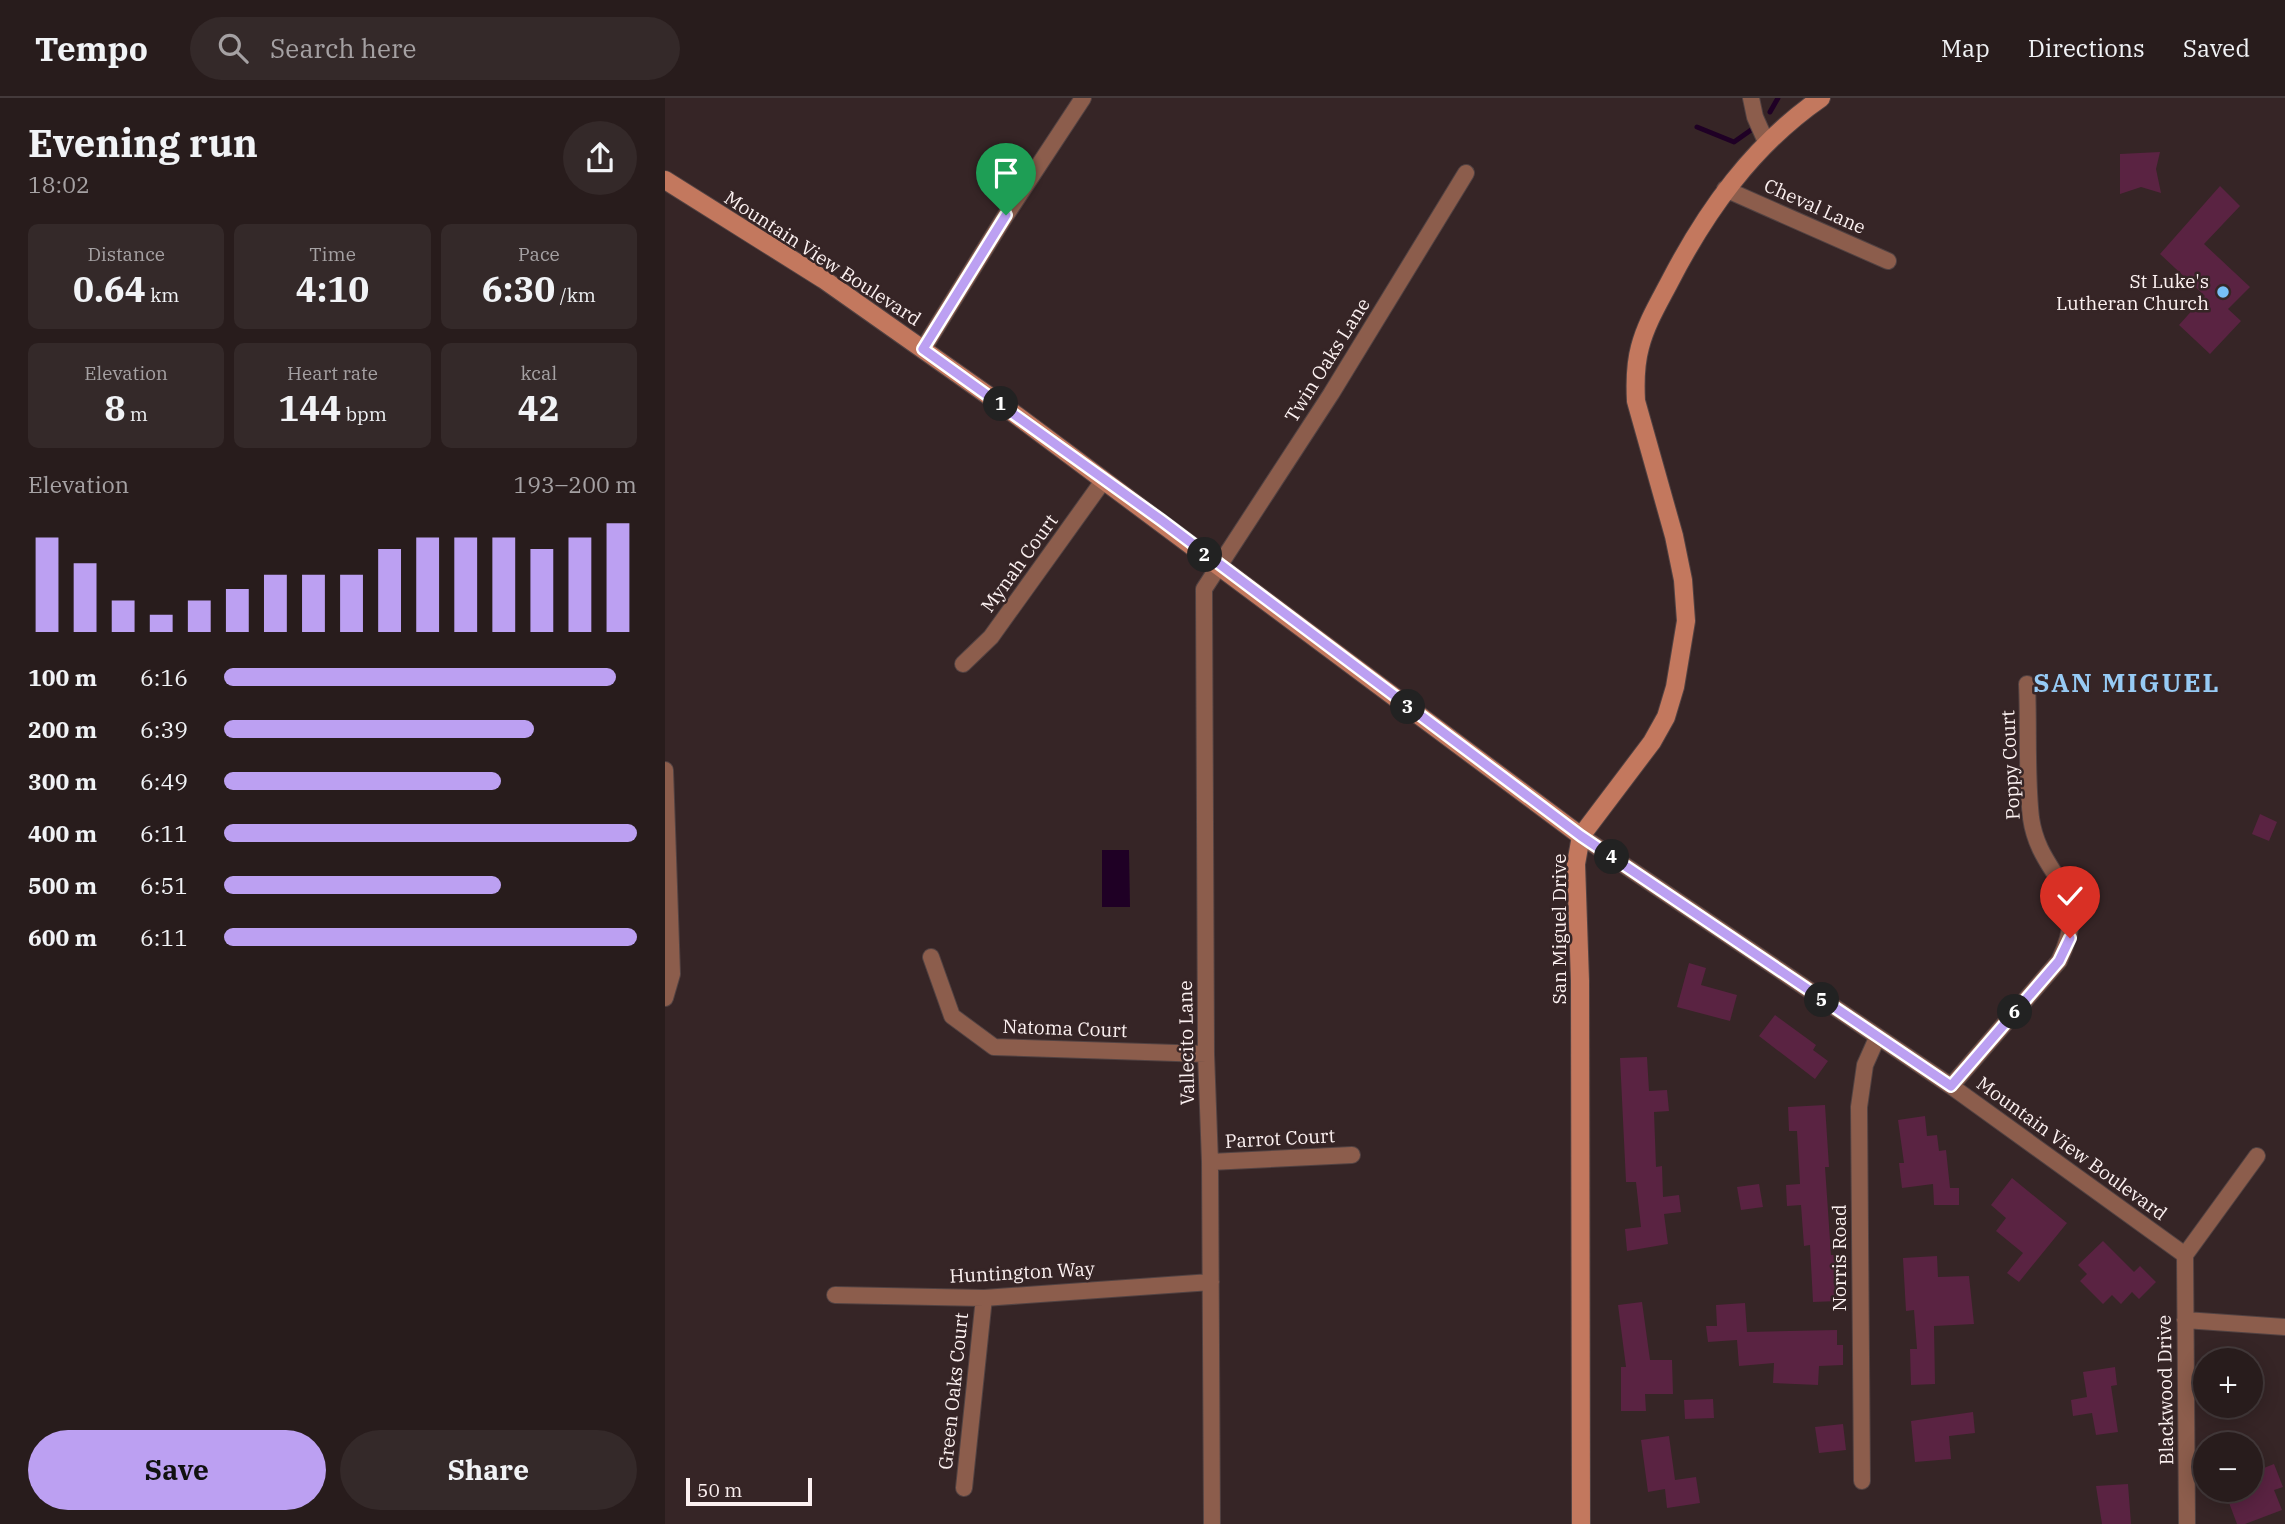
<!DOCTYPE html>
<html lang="en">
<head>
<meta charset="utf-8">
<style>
	:root { --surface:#281c1c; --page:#342929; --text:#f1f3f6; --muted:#a5a1a3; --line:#443a3b; --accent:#bca0f2 }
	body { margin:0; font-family:"IBM Plex Serif",serif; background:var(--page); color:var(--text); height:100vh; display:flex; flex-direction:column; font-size:26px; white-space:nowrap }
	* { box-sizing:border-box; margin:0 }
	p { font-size:23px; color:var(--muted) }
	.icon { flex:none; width:38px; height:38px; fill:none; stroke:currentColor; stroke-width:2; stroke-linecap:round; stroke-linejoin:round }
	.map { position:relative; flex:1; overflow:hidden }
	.side { display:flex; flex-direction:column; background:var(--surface); width:665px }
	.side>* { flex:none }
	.fabs { position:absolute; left:1528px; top:1250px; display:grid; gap:14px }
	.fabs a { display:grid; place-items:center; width:70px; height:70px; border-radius:50%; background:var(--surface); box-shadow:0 4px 18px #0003,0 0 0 2px var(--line); font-size:35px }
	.scale { position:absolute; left:21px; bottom:18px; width:126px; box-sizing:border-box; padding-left:7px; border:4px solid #fcf1f1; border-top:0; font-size:19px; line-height:24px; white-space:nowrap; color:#fcf1f1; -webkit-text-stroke:5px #362526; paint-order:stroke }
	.pin { position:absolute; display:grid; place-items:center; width:60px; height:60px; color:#fff; margin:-72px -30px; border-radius:50% 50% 50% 0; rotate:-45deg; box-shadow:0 0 7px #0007 }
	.pin .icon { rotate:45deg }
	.km { position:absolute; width:35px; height:35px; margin:-18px; border-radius:50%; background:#222; color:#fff; font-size:19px; line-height:35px; text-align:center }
	.round { display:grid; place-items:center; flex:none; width:74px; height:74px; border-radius:37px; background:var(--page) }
	.overview { display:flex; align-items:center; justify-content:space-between; height:119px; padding:0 28px }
	h1 { font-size:38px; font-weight:700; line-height:52px }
	.stats { display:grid; grid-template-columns:repeat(3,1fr); gap:10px; height:119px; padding:7px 28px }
	.stats div { display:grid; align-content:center; border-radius:10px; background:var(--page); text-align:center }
	.stats b { font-size:35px; font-weight:700 }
	.stats small { font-size:19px; font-weight:400 }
	.stats p { font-size:19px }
	.chart { height:196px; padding:14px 28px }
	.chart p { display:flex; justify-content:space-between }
	.chart svg { width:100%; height:126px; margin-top:7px; stroke:var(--accent); stroke-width:6 }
	.cta { display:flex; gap:14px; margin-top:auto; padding:14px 28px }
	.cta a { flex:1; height:80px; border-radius:42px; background:var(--accent); color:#111; font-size:28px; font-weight:700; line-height:80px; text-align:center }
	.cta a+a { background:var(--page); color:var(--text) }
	ul { padding:0 28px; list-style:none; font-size:23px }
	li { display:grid; grid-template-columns:112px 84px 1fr; align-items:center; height:52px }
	li i { height:18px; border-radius:9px; background:var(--accent) }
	header { display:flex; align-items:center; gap:42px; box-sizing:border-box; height:98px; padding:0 35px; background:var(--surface); border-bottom:2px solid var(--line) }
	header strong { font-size:33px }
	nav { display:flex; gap:38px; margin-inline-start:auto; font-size:24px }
	.search { width:490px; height:63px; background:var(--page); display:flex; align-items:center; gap:18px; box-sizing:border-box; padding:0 24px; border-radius:38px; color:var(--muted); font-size:26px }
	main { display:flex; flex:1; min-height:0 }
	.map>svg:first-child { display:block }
	.water { fill:#1f0025 }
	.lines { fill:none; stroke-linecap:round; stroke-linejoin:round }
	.stream { stroke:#1f0025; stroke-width:5 }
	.building { fill:#5a2342 }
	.street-casing { stroke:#524242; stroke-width:18 }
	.secondary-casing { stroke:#524242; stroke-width:20 }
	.street { stroke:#8c5d4c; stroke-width:16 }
	.secondary { stroke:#c3785e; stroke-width:18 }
	.route-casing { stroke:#fff; stroke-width:14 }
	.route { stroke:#bca0f2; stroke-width:9 }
	.poi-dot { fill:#77bff7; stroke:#362526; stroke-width:2.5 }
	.labels { text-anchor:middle; stroke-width:5; stroke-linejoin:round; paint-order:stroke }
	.street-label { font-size:19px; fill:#fcf1f1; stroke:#362526 }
	.poi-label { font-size:19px; fill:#fcf1f1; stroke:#362526; text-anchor:end }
	.district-label { font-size:26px; font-weight:bold; letter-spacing:2px; fill:#97cbf5; stroke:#362526 }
</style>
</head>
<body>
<header>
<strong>Tempo</strong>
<div class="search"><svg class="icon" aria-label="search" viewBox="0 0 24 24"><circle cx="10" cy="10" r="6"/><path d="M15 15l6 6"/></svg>Search here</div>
<nav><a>Map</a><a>Directions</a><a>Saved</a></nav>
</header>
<main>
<section class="side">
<div class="overview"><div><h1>Evening run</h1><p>18:02</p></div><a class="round"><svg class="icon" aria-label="share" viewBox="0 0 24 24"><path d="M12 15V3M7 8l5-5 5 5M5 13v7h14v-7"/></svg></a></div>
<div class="stats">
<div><p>Distance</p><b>0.64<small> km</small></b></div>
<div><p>Time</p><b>4:10</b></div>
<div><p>Pace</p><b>6:30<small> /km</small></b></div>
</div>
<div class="stats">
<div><p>Elevation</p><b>8<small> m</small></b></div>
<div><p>Heart rate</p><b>144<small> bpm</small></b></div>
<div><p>kcal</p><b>42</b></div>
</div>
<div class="chart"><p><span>Elevation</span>193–200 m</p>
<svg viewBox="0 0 160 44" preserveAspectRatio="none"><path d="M5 44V11M15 44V20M25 44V33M35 44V38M45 44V33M55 44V29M65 44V24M75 44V24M85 44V24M95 44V15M105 44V11M115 44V11M125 44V11M135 44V15M145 44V11M155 44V6"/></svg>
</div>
<ul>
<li><b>100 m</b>6:16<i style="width:95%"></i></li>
<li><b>200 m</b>6:39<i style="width:75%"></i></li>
<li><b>300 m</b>6:49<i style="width:67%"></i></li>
<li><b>400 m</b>6:11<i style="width:100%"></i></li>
<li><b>500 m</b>6:51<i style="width:67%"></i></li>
<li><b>600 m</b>6:11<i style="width:100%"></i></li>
</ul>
<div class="cta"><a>Save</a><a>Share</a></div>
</section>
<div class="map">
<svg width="1620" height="1426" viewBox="0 0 1620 1426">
	<rect width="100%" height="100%" fill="#362526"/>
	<path class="water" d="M437,752H464L465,809H437Z"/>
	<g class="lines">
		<path class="stream" d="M1105,14L1113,0
			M1032,29L1069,44L1086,32"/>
	</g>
	<path class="building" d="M1495,54L1491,71L1496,95L1476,89L1455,96V56Z
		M1555,88L1575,108L1539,146L1585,189L1563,211L1576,223L1545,256L1514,227L1540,198L1495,156Z
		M1595,716L1612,724L1604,743L1587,736Z
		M1024,865L1041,870L1036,887L1072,897L1065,923L1012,909Z
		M1110,917L1151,947L1148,952L1163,963L1150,981L1094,938Z
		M982,959L984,993L1002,992L1004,1013L989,1014L991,1069L997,1068L998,1099L1014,1097L1016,1114L999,1116L1003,1146L962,1153L960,1131L976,1129L971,1084H961L955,960Z
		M1160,1007L1164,1069H1160L1166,1157H1171L1173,1203L1148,1204L1145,1147L1139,1148L1136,1107L1122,1108L1121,1087L1135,1086L1132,1033H1124L1123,1009Z
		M1260,1018L1262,1038L1272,1037L1274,1053L1281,1052L1285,1090H1294V1107H1269L1268,1086L1237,1090L1234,1065H1239L1233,1022Z
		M1347,1080L1402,1125L1354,1184L1342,1175L1358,1155L1331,1133L1341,1120L1326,1107Z
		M1094,1086L1098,1109L1076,1112L1072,1089Z
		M1438,1143L1469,1174L1475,1168L1491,1184L1474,1201L1467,1194L1456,1206L1447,1197L1438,1206L1415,1183L1422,1176L1413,1167Z
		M1272,1158L1273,1179L1304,1178L1309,1226L1269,1228L1270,1286L1246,1287L1245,1251H1252L1249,1212L1241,1213L1238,1160Z
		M977,1204L985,1262H1007L1008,1296H980L981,1313H956V1269H961L953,1207Z
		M1080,1205L1082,1234L1172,1232V1247H1178V1267L1154,1268L1153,1287L1108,1285L1109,1265L1074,1268L1072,1242L1043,1244L1041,1228H1052L1051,1207Z
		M1450,1269L1452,1287L1446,1288L1453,1334L1431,1337L1427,1315L1408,1318L1406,1302L1422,1299L1418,1274Z
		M1048,1301L1049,1320L1020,1321L1019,1302Z
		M1308,1314L1310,1335L1284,1338L1286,1361L1250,1364L1246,1323Z
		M1178,1326L1181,1352L1154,1355L1150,1329Z
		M1004,1338L1010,1382L1031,1379L1035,1405L1002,1410L1000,1391L983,1394L976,1342Z
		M1609,1366L1618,1389L1609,1392L1617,1412L1580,1426H1572L1563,1402L1569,1400L1565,1391H1586V1375Z
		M1463,1386L1466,1426H1437L1431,1388Z"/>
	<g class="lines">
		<g class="street-casing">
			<path id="street" d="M1086,0L1090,19L1102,46
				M1060,91L1223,163
				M258,251L341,117L418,0
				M298,566L326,539L438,383
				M0,672L7,876L0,900
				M916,738L1286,988L1520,1157
				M266,859L287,918L329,949L541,956
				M1286,988L1394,863C1430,789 1375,783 1366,720C1361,676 1364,629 1362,586
				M545,1064L687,1057
				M1520,1157L1522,1426
				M1520,1157L1592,1058
				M170,1197L319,1200L546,1184
				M1520,1222L1620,1229
				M1197,1383L1194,1009L1200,967L1212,940
				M299,1390L319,1200
				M547,1426L545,1064L541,956L539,491L666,296L801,75"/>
		</g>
		<g class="secondary-casing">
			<path id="secondary" d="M0,82L158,181L351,317L916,738
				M916,1426L915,883L911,766L916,738L987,644L1001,619L1010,589L1021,523L1018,482L1009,438L971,303C970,284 970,267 975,249C981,226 993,206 1004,185C1041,113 1088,47 1156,0"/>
		</g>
		<use href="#street" class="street"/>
		<use href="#secondary" class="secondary"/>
	</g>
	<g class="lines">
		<g class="route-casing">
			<path id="route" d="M341,117L258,251L496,422L916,738L1286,988L1394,863L1405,840"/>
		</g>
		<use href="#route" class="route"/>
	</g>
	<circle class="poi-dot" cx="1558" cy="194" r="7"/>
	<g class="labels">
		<g class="street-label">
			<text transform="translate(1150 108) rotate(24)" y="7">Cheval Lane</text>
			<text transform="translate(158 160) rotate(33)" y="7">Mountain View Boulevard</text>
			<text transform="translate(662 262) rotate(-58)" y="7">Twin Oaks Lane</text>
			<text transform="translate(354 465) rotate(-54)" y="7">Mynah Court</text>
			<text transform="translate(1345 667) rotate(-93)" y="7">Poppy Court</text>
			<text transform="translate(894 831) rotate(-90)" y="7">San Miguel Drive</text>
			<text transform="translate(400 930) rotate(2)" y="7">Natoma Court</text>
			<text transform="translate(521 945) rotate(-91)" y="7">Vallecito Lane</text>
			<text transform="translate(615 1040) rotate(-3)" y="7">Parrot Court</text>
			<text transform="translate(1407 1050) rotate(36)" y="7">Mountain View Boulevard</text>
			<text transform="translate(1174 1160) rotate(-90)" y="7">Norris Road</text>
			<text transform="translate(357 1174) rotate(-3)" y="7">Huntington Way</text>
			<text transform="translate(1500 1292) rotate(-91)" y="7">Blackwood Drive</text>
			<text transform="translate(288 1293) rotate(-84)" y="7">Green Oaks Court</text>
		</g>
		<g class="poi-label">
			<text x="1544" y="190">St Luke's<tspan x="1544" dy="22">Lutheran Church</tspan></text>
		</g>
		<g class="district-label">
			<text x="1462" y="594">SAN MIGUEL</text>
		</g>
	</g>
</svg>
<div class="fabs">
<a>+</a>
<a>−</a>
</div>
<div class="scale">50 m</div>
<div class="pin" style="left:341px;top:117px;background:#1e9e55"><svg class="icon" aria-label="arrive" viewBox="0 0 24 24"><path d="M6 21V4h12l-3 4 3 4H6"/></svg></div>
<div class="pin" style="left:1405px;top:840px;background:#d93025"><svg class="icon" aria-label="check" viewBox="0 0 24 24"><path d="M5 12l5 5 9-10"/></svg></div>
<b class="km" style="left:336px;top:306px">1</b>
<b class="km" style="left:540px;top:457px">2</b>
<b class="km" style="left:743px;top:609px">3</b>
<b class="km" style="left:947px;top:759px">4</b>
<b class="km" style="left:1157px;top:902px">5</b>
<b class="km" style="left:1350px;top:914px">6</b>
</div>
</main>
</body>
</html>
